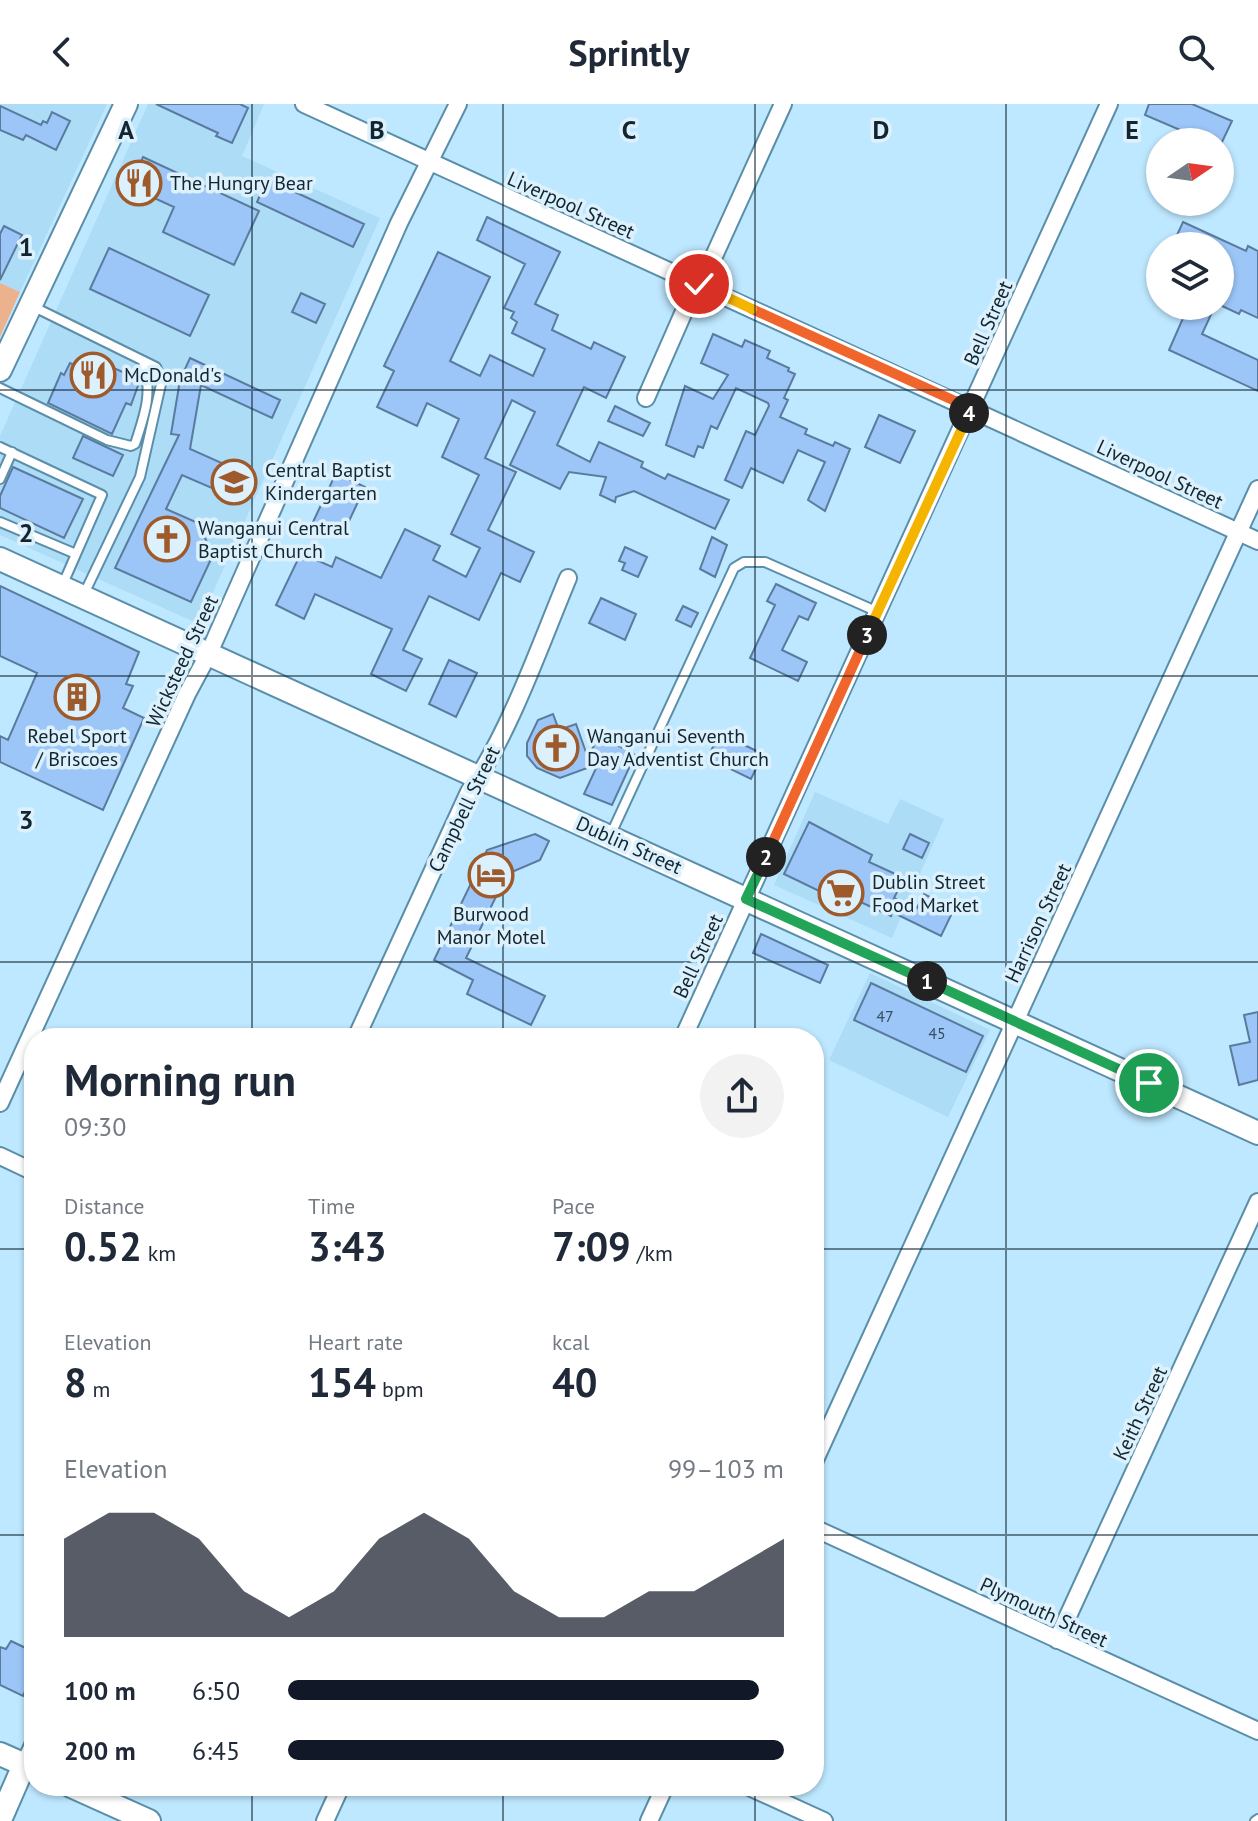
<!DOCTYPE html>
<html lang="en">
<head>
<meta charset="utf-8">
<style>
	:root { --surface:#fff; --page:#f2f2f3; --text:#1f2937; --muted:#747a83; --accent:#111827 }
	body { margin:0; font-family:"PT Sans",sans-serif; background:var(--page); color:var(--text); height:100vh; display:flex; flex-direction:column; font-size:30px; white-space:nowrap }
	* { box-sizing:border-box; margin:0 }
	p { font-size:26px; color:var(--muted) }
	.icon { flex:none; width:44px; height:44px; fill:none; stroke:currentColor; stroke-width:2; stroke-linecap:round; stroke-linejoin:round }
	.map { position:relative; flex:1; overflow:hidden }
	.drawer { position:absolute; left:24px; top:924px; width:800px; height:768px; display:flex; flex-direction:column; background:var(--surface); border-radius:32px; box-shadow:0 2px 6px #0004 }
	.drawer>* { flex:none }
	.needle { width:52px; rotate:77deg }
	.fabs { position:absolute; left:1146px; top:24px; display:grid; gap:16px }
	.fabs a { display:grid; place-items:center; width:88px; height:88px; border-radius:50%; background:var(--surface); box-shadow:0 2px 6px #0004; font-size:40px }
	.pin { position:absolute; display:grid; place-items:center; width:68px; height:68px; color:#fff; margin:-34px; border:4px solid #fff; border-radius:50%; box-shadow:0 2px 8px #0007 }
	.km { position:absolute; width:40px; height:40px; margin:-20px; border-radius:50%; background:#222; color:#fff; font-size:22px; line-height:40px; text-align:center }
	.round { display:grid; place-items:center; flex:none; width:84px; height:84px; border-radius:42px; background:var(--page) }
	.headline { display:flex; align-items:center; justify-content:space-between; height:136px; padding:0 40px }
	h1 { font-size:44px; font-weight:700; line-height:60px }
	.metrics { display:grid; grid-template-columns:repeat(3,1fr); gap:12px; height:136px; padding:8px 40px }
	.metrics div { display:grid; align-content:center }
	.metrics b { font-size:40px; font-weight:700 }
	.metrics small { font-size:22px; font-weight:400 }
	.metrics p { font-size:22px }
	.chart { height:224px; padding:16px 40px }
	.chart p { display:flex; justify-content:space-between }
	.chart svg { width:100%; height:144px; margin-top:8px; fill:var(--accent); opacity:.7 }
	ul { padding:0 40px; list-style:none; font-size:26px }
	li { display:grid; grid-template-columns:128px 96px 1fr; align-items:center; height:60px }
	li i { height:20px; border-radius:10px; background:var(--accent) }
	header { display:flex; justify-content:space-between; align-items:center; height:104px; padding:0 40px; background:var(--surface); font-size:36px; font-weight:700 }
	.map>svg:first-child { display:block }
	.built { fill:#addcf7 }
	.green { fill:#ecb18d }
	.building { fill:#9bc6f7; stroke:#5a7a9e; stroke-width:2 }
	.lines { fill:none; stroke-linecap:round; stroke-linejoin:round }
	.lane-casing { stroke:#5b8ea8; stroke-width:12 }
	.street-casing { stroke:#5b8ea8; stroke-width:20 }
	.secondary-casing { stroke:#5b8ea8; stroke-width:26 }
	.lane { stroke:#fff; stroke-width:8 }
	.street { stroke:#fff; stroke-width:16 }
	.secondary { stroke:#fff; stroke-width:22 }
	.split-1-casing { stroke:#fff; stroke-width:16 }
	.split-2-casing { stroke:#fff; stroke-width:16 }
	.split-3-casing { stroke:#fff; stroke-width:16 }
	.split-4-casing { stroke:#fff; stroke-width:16 }
	.split-5-casing { stroke:#fff; stroke-width:16 }
	.split-6-casing { stroke:#fff; stroke-width:16 }
	.split-1 { stroke:#22a559; stroke-width:10 }
	.split-2 { stroke:#22a559; stroke-width:10 }
	.split-3 { stroke:#f0652b; stroke-width:10 }
	.split-4 { stroke:#f5b400; stroke-width:10 }
	.split-5 { stroke:#f0652b; stroke-width:10 }
	.split-6 { stroke:#f5b400; stroke-width:10 }
	.grid { fill:none; stroke:#112631; stroke-width:2; stroke-opacity:0.55 }
	.labels { text-anchor:middle; stroke-width:7; stroke-linejoin:round; paint-order:stroke }
	.number-label { font-size:16px; fill:#344e62 }
	.poi-label { font-size:20px; fill:#112631; stroke:#ddf1fd; text-anchor:start }
	.street-label { font-size:20px; fill:#112631; stroke:#ddf1fd }
	.grid-label { font-size:26px; text-anchor:middle; font-weight:bold; fill:#112631; stroke:#ddf1fd; stroke-width:7; stroke-linejoin:round; paint-order:stroke }
</style>
</head>
<body>
<header><svg class="icon" aria-label="back" viewBox="0 0 24 24"><path d="M15 5l-7 7 7 7"/></svg>Sprintly<svg class="icon" aria-label="search" viewBox="0 0 24 24"><circle cx="10" cy="10" r="6"/><path d="M15 15l6 6"/></svg></header>
<div class="map">
<svg width="1258" height="1717" viewBox="0 0 1258 1717">
	<rect width="100%" height="100%" fill="#bee8ff"/>
	<path class="built" d="M0,0H107L20,188L0,179Z
		M148,0H264L242,52L380,114L199,520L0,431V332Z
		M815,688L888,720L900,695L944,715L892,834L774,781Z
		M870,869L990,926L948,1013L829,956Z"/>
	<path class="green" d="M0,179L20,188L0,233Z"/>
	<path class="building" d="M156,0H240L248,4L232,39L216,32L218,29Z
		M1149,0H1192L1232,17L1222,38H1208L1145,11Z
		M0,2L41,21L43,17L47,19L52,8L70,17L56,46L26,31L23,36L0,26Z
		M143,53L259,107L234,161L163,128L174,103L130,83Z
		M267,75L364,120L353,143L257,98Z
		M487,113L560,148L535,200L558,211L552,226L591,245L594,238L625,253L606,294L584,283L557,341L590,358L599,338L643,358L641,363L665,375L668,370L729,396L715,425L634,387L616,393L615,398L600,391L606,373L569,368L560,385L510,361L535,308L512,296L485,354L516,368L488,426L534,448L520,478L501,469L479,516L429,492L403,546L422,555L406,587L371,570L392,525L315,490L304,515L276,501L301,449L332,463L336,453L381,474L405,425L440,442L433,456L466,473L480,444L451,430L479,371L442,353L459,315L427,299L417,322L377,303L394,267L384,262L438,148L490,173L450,257L480,272L490,251L533,272L545,245L512,229L517,218L511,214L514,208L504,204L525,160L477,136Z
		M1183,118L1246,147L1248,142L1258,147V214L1241,206L1239,210L1220,201V142H1172Z
		M4,122L22,131L0,176V130Z
		M109,144L209,191L190,232L90,185Z
		M301,189L325,200L316,219L292,208Z
		M1195,202H1215L1202,230L1258,256V287L1169,246L1187,205L1193,207Z
		M713,230L742,243L745,236L770,247L767,254L789,264L788,267L795,270L784,294L788,296L780,313L807,325L805,330L833,342L835,338L850,345L825,407L808,396L825,358L798,346L783,379L751,364L742,384L725,376L746,327L755,331L769,302L768,299L736,284L717,325L711,322L703,344L698,342L694,353L666,341L685,282L713,295L728,271L701,259Z
		M190,254L280,296L272,314L201,281L190,345L253,373L242,397L182,371L166,405L198,419L213,451L191,498L115,464L179,331L171,330L180,276Z
		M84,256L98,263L101,258L140,276L131,301L126,299L112,330L48,299L61,269L64,271L70,259L81,264Z
		M615,302L650,319L643,332L608,317Z
		M879,311L915,327L900,359L865,343Z
		M83,332L123,351L113,372L73,354Z
		M13,363L83,395L64,434L0,404V392Z
		M336,369L365,383L342,432L313,418Z
		M712,433L727,441L715,473L700,465Z
		M625,443L647,453L638,473L622,466L625,459L619,457Z
		M776,480L816,499L808,516L799,512L782,546L807,558L798,577L750,554L775,501L767,497Z
		M0,482L139,548L126,580L133,582L123,604L144,614L103,706L0,658V632L8,636L37,569L0,552Z
		M601,494L636,510L625,536L589,519Z
		M683,502L698,509L691,523L676,516Z
		M449,556L477,569L456,613L429,600Z
		M553,610L559,626L576,620L588,654L599,631L635,651L612,701L584,690L598,660L560,674L537,664L527,652V639L538,616Z
		M719,629L763,650L751,675L708,654Z
		M809,718L872,751L869,758L904,774L894,794L917,804L924,790L954,805L941,832L892,808L891,812L852,794L848,801L784,770Z
		M535,730L549,737L540,756L507,770L466,854L545,892L531,921L467,890L473,876L434,856L487,746Z
		M910,730L929,739L922,754L903,745Z
		M761,830L828,861L820,879L753,849Z
		M871,879L983,932L966,968L854,916Z
		M1258,908V976L1239,981L1230,942L1250,938L1244,911Z
		M11,1537L34,1548V1568L23,1592L0,1581V1543L6,1545Z"/>
	<g class="lines">
		<g class="lane-casing">
			<path id="lane" d="M32,202L156,263L162,276L140,373L84,490
				M0,284L107,336L131,342L135,340C145,310 153,288 143,257
				M0,343L102,391L62,482
				M0,375L12,348
				M0,418L76,450
				M610,732L734,464L744,458H765L878,508
				M1255,1717L1258,1715"/>
		</g>
		<g class="street-casing">
			<path id="street" d="M304,0L1258,437
				M646,294L689,196L709,163L783,0
				M356,934L469,688C512,623 538,546 568,474
				M683,934L1109,0
				M0,999L187,590L209,549L399,119L458,0
				M0,1052L34,1068
				M814,1358L1258,385
				M814,1424L1258,1627
				M1057,1536L1258,1098
				M24,1661L34,1639
				M747,1682L824,1717
				M325,1717L341,1682
				M649,1717L665,1682"/>
		</g>
		<g class="secondary-casing">
			<path id="secondary" d="M0,266L126,0
				M0,455L1258,1029
				M0,1650L34,1665
				M71,1682L149,1717
				M0,1716L24,1661"/>
		</g>
		<use href="#lane" class="lane"/>
		<use href="#street" class="street"/>
		<use href="#secondary" class="secondary"/>
	</g>
	<g class="lines">
		<g class="split-1-casing">
			<path id="split-1" d="M927,877L1149,979"/>
		</g>
		<g class="split-2-casing">
			<path id="split-2" d="M766,753L746,795L927,877"/>
		</g>
		<g class="split-3-casing">
			<path id="split-3" d="M766,753L867,531"/>
		</g>
		<g class="split-4-casing">
			<path id="split-4" d="M867,531L969,309"/>
		</g>
		<g class="split-5-casing">
			<path id="split-5" d="M752,205L955,297L970,305L969,309"/>
		</g>
		<g class="split-6-casing">
			<path id="split-6" d="M699,180L752,205"/>
		</g>
		<use href="#split-1" class="split-1"/>
		<use href="#split-2" class="split-2"/>
		<use href="#split-3" class="split-3"/>
		<use href="#split-4" class="split-4"/>
		<use href="#split-5" class="split-5"/>
		<use href="#split-6" class="split-6"/>
	</g>
	<path class="grid" d="M252,0V934M503,0V934M755,0V934M1006,0V1717M0,286H1258M0,572H1258M0,858H1258M0,1145H34M814,1145H1258M0,1431H34M814,1431H1258M252,1682V1717M503,1682V1717M755,1682V1717"/>
	<defs>
		<g id="restaurant-ring" transform="scale(2.3)"><circle r="9.5" fill="#ddf1fd" stroke="#9e5a2b" stroke-width="1.5"/><path d="M-5-6h1v4h1v-4h1v4h1v-4h1v5L-1.5 .5V6h-2V.5L-5-1ZM5-6V6H3V1.5H1.5Q1.5-4 5-6Z" fill="#9e5a2b"/></g>
		<g id="school-ring" transform="scale(2.3)"><circle r="9.5" fill="#ddf1fd" stroke="#9e5a2b" stroke-width="1.5"/><path d="M0-5L7-2L0 1L-7-2ZM-4 1L0 2.5L4 1V4Q0 6-4 4Z" fill="#9e5a2b"/></g>
		<g id="church-ring" transform="scale(2.3)"><circle r="9.5" fill="#ddf1fd" stroke="#9e5a2b" stroke-width="1.5"/><path d="M-1.2-6h2.4v3.5h3.3v2.4h-3.3V6h-2.4V-.1h-3.3v-2.4h3.3Z" fill="#9e5a2b"/></g>
		<g id="building-ring" transform="scale(2.3)"><circle r="9.5" fill="#ddf1fd" stroke="#9e5a2b" stroke-width="1.5"/><path d="M-4-6H4V6H1V3H-1V6H-4ZM-2.5-4.3h1.7v1.8h-1.7ZM.8-4.3h1.7v1.8H.8ZM-2.5-1h1.7V.8h-1.7ZM.8-1h1.7V.8H.8Z" fill="#9e5a2b"/></g>
		<g id="hotel-ring" transform="scale(2.3)"><circle r="9.5" fill="#ddf1fd" stroke="#9e5a2b" stroke-width="1.5"/><path d="M-6-4.5h1.5V1H6V5H4.5V3h-9V5H-6ZM-4 0a1.8 1.8 0 1 1 3.6 0ZM.5 0V-2.5h3Q6-2.5 6 0Z" fill="#9e5a2b"/></g>
		<g id="supermarket-ring" transform="scale(2.3)"><circle r="9.5" fill="#ddf1fd" stroke="#9e5a2b" stroke-width="1.5"/><path d="M-6-5.5h2.5l.6 2H6L4.5 2H-2.5L-4.4-4H-6ZM-1.5 3.2a1.3 1.3 0 1 0 .1 0ZM3 3.2a1.3 1.3 0 1 0 .1 0Z" fill="#9e5a2b"/></g>
	</defs>
	<g fill-rule="evenodd">
		<use href="#restaurant-ring" x="139" y="79"/>
		<use href="#restaurant-ring" x="93" y="271"/>
		<use href="#school-ring" x="234" y="378"/>
		<use href="#church-ring" x="167" y="435"/>
		<use href="#building-ring" x="77" y="593"/>
		<use href="#church-ring" x="556" y="644"/>
		<use href="#hotel-ring" x="491" y="771"/>
		<use href="#supermarket-ring" x="841" y="789"/>
	</g>
	<g class="labels">
		<g class="number-label">
			<text x="885" y="918">47</text>
			<text x="937" y="935">45</text>
		</g>
		<g class="poi-label">
			<text x="170" y="86">The Hungry Bear</text>
			<text x="124" y="278">McDonald's</text>
			<text x="265" y="373">Central Baptist<tspan x="265" dy="23">Kindergarten</tspan></text>
			<text x="198" y="431">Wanganui Central<tspan x="198" dy="23">Baptist Church</tspan></text>
			<text x="77" y="639" text-anchor="middle">Rebel Sport<tspan x="77" dy="23">/ Briscoes</tspan></text>
			<text x="587" y="639">Wanganui Seventh<tspan x="587" dy="23">Day Adventist Church</tspan></text>
			<text x="872" y="785">Dublin Street<tspan x="872" dy="23">Food Market</tspan></text>
			<text x="491" y="817" text-anchor="middle">Burwood<tspan x="491" dy="23">Manor Motel</tspan></text>
		</g>
		<g class="street-label">
			<text transform="translate(571 101) rotate(24)" y="7">Liverpool Street</text>
			<text transform="translate(988 219) rotate(-66)" y="7">Bell Street</text>
			<text transform="translate(1160 370) rotate(25)" y="7">Liverpool Street</text>
			<text transform="translate(182 557) rotate(-65)" y="7">Wicksteed Street</text>
			<text transform="translate(464 705) rotate(-64)" y="7">Campbell Street</text>
			<text transform="translate(629 741) rotate(24)" y="7">Dublin Street</text>
			<text transform="translate(1038 819) rotate(-65)" y="7">Harrison Street</text>
			<text transform="translate(698 852) rotate(-65)" y="7">Bell Street</text>
			<text transform="translate(1140 1309) rotate(-65)" y="7">Keith Street</text>
			<text transform="translate(1044 1508) rotate(25)" y="7">Plymouth Street</text>
		</g>
	</g>
	<g class="grid-label">
		<text x="126" y="35">A</text>
		<text x="377" y="35">B</text>
		<text x="629" y="35">C</text>
		<text x="881" y="35">D</text>
		<text x="1132" y="35">E</text>
		<text x="26" y="152">1</text>
		<text x="26" y="438">2</text>
		<text x="26" y="725">3</text>
	</g>
</svg>
<div class="fabs">
<a><svg class="needle" viewBox="-14 -14 28 28"><path d="M0-13l5 13h-10z" fill="#e53935"/><path d="M0 13l5-13h-10z" fill="#747a83"/></svg></a>
<a><svg class="icon" aria-label="layers" viewBox="0 0 24 24"><path d="M12 4l9 5-9 5-9-5zM3 14l9 5 9-5"/></svg></a>
</div>
<div class="pin" style="left:1149px;top:979px;background:#1e9e55"><svg class="icon" aria-label="arrive" viewBox="0 0 24 24"><path d="M6 21V4h12l-3 4 3 4H6"/></svg></div>
<div class="pin" style="left:699px;top:180px;background:#d93025"><svg class="icon" aria-label="check" viewBox="0 0 24 24"><path d="M5 12l5 5 9-10"/></svg></div>
<b class="km" style="left:927px;top:877px">1</b>
<b class="km" style="left:766px;top:753px">2</b>
<b class="km" style="left:867px;top:531px">3</b>
<b class="km" style="left:969px;top:309px">4</b>
<section class="drawer">
<div class="headline"><div><h1>Morning run</h1><p>09:30</p></div><a class="round"><svg class="icon" aria-label="share" viewBox="0 0 24 24"><path d="M12 15V3M7 8l5-5 5 5M5 13v7h14v-7"/></svg></a></div>
<div class="metrics">
<div><p>Distance</p><b>0.52<small> km</small></b></div>
<div><p>Time</p><b>3:43</b></div>
<div><p>Pace</p><b>7:09<small> /km</small></b></div>
</div>
<div class="metrics">
<div><p>Elevation</p><b>8<small> m</small></b></div>
<div><p>Heart rate</p><b>154<small> bpm</small></b></div>
<div><p>kcal</p><b>40</b></div>
</div>
<div class="chart"><p><span>Elevation</span>99–103 m</p>
<svg viewBox="0 0 160 44" preserveAspectRatio="none"><path d="M0 44V14L10 6L20 6L30 14L40 30L50 38L60 30L70 14L80 6L90 14L100 30L110 38L120 38L130 30L140 30L150 22L160 14V44z"/></svg>
</div>
<ul>
<li><b>100 m</b>6:50<i style="width:95%"></i></li>
<li><b>200 m</b>6:45<i style="width:100%"></i></li>
</ul>
</section>
</div>
</body>
</html>
